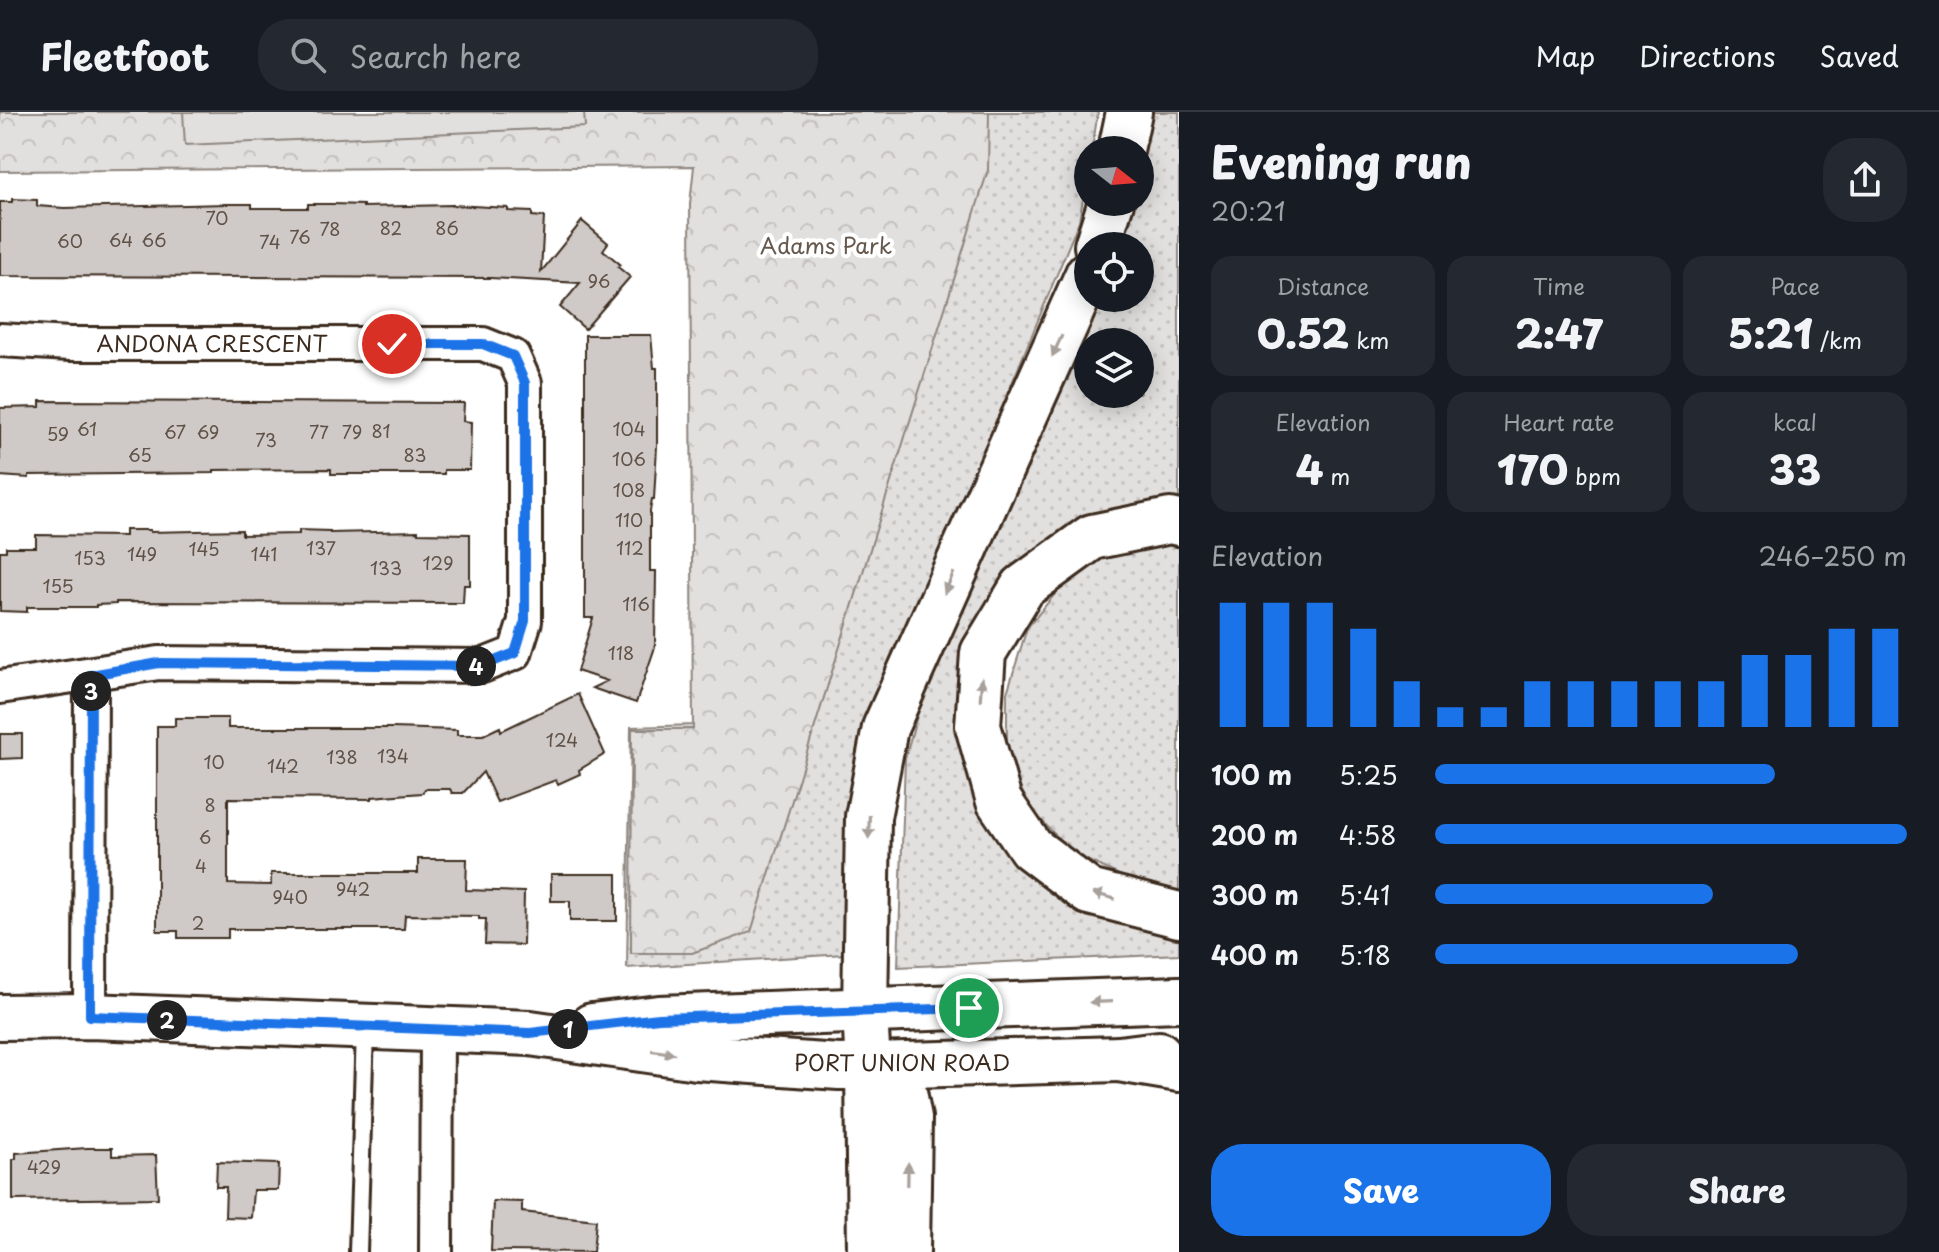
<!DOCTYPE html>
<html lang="en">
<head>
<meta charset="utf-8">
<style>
	:root { --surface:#171b24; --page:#242831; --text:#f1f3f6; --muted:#9ea1a6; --line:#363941; --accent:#1a73e8 }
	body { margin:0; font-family:"Playpen Sans",sans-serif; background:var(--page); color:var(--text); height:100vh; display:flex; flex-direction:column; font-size:30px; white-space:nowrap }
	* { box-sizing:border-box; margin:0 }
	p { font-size:26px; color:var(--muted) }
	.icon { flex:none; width:44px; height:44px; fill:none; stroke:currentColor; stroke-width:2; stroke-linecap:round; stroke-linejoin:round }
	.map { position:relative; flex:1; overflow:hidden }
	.sheet { display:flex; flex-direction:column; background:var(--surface); width:760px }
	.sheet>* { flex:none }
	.needle { width:52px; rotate:107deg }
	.controls { position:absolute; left:1074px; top:24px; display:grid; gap:16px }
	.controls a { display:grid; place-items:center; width:80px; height:80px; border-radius:50%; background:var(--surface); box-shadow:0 4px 20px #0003; font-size:40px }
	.pin { position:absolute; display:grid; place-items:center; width:68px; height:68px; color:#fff; margin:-34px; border:4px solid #fff; border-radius:50%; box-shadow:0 2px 8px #0007 }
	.km { position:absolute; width:40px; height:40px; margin:-20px; border-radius:50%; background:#222; color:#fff; font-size:22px; line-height:40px; text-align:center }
	.round { display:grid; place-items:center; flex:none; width:84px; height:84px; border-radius:32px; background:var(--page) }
	.summary { display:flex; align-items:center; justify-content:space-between; height:136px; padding:0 32px }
	h1 { font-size:44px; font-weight:800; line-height:60px }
	.stats { display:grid; grid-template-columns:repeat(3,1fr); gap:12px; height:136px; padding:8px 32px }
	.stats div { display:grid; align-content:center; border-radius:20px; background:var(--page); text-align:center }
	.stats b { font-size:40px; font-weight:800 }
	.stats small { font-size:22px; font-weight:400 }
	.stats p { font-size:22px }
	.chart { height:224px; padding:16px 32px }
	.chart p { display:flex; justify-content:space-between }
	.chart svg { width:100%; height:144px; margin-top:8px; stroke:var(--accent); stroke-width:6 }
	.action { display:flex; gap:16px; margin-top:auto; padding:16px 32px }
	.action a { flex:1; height:92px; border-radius:32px; background:var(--accent); color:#fff; font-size:32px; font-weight:800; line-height:92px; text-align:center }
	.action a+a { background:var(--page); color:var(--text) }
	ul { padding:0 32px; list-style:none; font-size:26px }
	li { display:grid; grid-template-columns:128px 96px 1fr; align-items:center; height:60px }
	li i { height:20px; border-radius:10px; background:var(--accent) }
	header { display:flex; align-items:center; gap:48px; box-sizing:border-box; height:112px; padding:0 40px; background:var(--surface); border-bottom:2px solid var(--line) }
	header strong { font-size:38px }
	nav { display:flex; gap:44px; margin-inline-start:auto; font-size:28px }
	.search { width:560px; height:72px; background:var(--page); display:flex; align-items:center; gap:20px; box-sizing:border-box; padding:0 28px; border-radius:32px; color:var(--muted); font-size:30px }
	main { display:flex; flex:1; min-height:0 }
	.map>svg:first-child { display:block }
	.grass { fill:url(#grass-dots); stroke:#8e857e; stroke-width:2; fill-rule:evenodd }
	.forest { fill:url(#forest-crowns); stroke:#8e857e; stroke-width:2 }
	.pitch { fill:#e2e0de; stroke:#8e857e; stroke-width:2 }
	.building { fill:#cfcac7; stroke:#3b2a1e; stroke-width:2 }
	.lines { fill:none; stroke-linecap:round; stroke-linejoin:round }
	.lane-casing { stroke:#3b2a1e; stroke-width:22 }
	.street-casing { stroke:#3b2a1e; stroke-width:38 }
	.secondary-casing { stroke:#3b2a1e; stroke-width:50 }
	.highway-casing { stroke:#3b2a1e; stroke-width:50 }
	.lane { stroke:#fff; stroke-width:16 }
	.street { stroke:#fff; stroke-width:32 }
	.secondary { stroke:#fff; stroke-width:44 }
	.highway { stroke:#fff; stroke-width:44 }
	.oneway { fill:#a79f9a }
	.route-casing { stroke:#fff; stroke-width:16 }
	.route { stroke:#1a73e8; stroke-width:10 }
	.labels { text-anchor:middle; stroke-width:8; stroke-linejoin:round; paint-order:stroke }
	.number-label { font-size:18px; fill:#605248 }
	.park-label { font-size:22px; fill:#65584e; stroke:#fff }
	.street-label { font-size:22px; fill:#3b2a1e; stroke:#fff }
</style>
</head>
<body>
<header>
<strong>Fleetfoot</strong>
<div class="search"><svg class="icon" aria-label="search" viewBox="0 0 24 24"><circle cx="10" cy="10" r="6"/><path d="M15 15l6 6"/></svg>Search here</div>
<nav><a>Map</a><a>Directions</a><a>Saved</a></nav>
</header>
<main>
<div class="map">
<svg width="1179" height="1140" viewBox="0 0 1179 1140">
	<defs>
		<pattern id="grass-dots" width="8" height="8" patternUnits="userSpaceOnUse" patternTransform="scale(2)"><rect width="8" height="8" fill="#e2e0de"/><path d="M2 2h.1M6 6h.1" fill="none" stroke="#c3c0be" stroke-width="1.8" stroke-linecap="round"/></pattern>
		<pattern id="forest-crowns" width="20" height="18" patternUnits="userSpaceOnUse" patternTransform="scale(2)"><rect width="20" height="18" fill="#e2e0de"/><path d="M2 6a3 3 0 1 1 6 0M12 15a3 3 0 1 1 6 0" fill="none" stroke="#c3c0be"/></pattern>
	</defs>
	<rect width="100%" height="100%" fill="#fff"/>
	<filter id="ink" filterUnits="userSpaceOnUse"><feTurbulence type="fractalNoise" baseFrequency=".0125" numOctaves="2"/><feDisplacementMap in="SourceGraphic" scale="16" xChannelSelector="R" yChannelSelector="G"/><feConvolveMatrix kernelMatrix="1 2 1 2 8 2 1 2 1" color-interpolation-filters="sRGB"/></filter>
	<g filter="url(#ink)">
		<path class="grass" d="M891,0H1098L1092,38H1088V59L1079,109L929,472L844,842L627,856L631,615L696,613Z
			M1145,0H1179V394L1115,398L1026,444L968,535L988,708L1179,815V842L898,855L905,646L929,562L1095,186H1140V134H1116L1125,90H1140V38ZM1088,230H1140V282H1088Z
			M1179,428V784L1121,764L1072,741L1030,696L1007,648V581L1027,516L1068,466L1110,440Z"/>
		<path class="forest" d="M0,0H989L988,58L751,820L692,841H631L632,617H693L690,92L694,54L0,59Z"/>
		<path class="pitch" d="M183,0H584L585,15L185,33Z"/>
		<path class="building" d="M12,87L37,88V94L64,96L227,92H252V96H308V92H333L363,93V95L453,93L508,96V99L532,100V104L544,105L541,160L582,109L608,131L603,138L620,152L618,155L630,165L585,217L560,195L580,171L490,166L0,164V90H12Z
			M585,223H651L654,256H657V334L654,387H652L650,399V459H656L655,535L636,591L592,576L607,569L577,559L593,506H585Z
			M40,289L464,291L463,309L471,310L470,358H444V362H331V357L214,358V361L29,363V366L0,364V296L40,295Z
			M125,418H150V420L242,418V423L299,422V418L330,419V421L418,419V421L470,422V473H464L463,491L116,490V492L96,493V495H27V500L0,499V439H6V435H36V423L125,424Z
			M578,582L605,642L579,658L580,662L558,672L556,668L497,690L483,660L463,681H452L450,677H425L422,681L372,685V687L228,686V772L271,773V761H418V747H467L466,778L524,780L523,833L485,832L486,807H479V804L405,803L404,817H228V826H178V819H157V614H175V606H228V616H392L457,618V623H483L500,615L501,619Z
			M0,622H22V646L0,647Z
			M551,762H617V809H570V789H551Z
			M87,1036H112V1044L156,1043L158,1086L13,1088V1047H16V1041Z
			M217,1050L279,1052L278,1078H253L251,1106L225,1105L226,1075H216Z
			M493,1089L522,1090V1100L596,1108L593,1140L491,1139Z"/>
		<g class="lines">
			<g class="lane-casing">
				<path id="lane" d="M358,1140L365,918"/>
			</g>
			<g class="street-casing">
				<path id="street" d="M0,228L70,232H483L513,244L525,271V509L515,541L482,554L159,551L0,575
					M90,904L91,563
					M436,1140L437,917"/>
			</g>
			<g class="secondary-casing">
				<path id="secondary" d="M0,905L90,904L530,921L697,945L839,955L1119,947L1159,942
					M592,914L659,906L1179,887
					M868,955L904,980L909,1006L907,1140
					M868,955L870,1140"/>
			</g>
			<g class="highway-casing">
				<path id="highway" d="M1121,38L1129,0
					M1097,134L1111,90
					M1179,411L1170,409L1092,425L1023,475L983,541L978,614L999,689L1031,736L1089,780L1179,803
					M1119,947L1179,957
					M868,955L865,900L868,705L885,616L1088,162"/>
			</g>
			<use href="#lane" class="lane"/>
			<use href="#street" class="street"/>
			<use href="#secondary" class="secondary"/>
			<use href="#highway" class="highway"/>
		</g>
		<defs><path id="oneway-solid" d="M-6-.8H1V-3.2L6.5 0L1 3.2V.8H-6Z" transform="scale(2)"/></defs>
		<g class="oneway">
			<use href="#oneway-solid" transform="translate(1057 234) rotate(115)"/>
			<use href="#oneway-solid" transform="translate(949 471) rotate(114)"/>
			<use href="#oneway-solid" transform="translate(981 577) rotate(-86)"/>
			<use href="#oneway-solid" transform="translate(869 715) rotate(92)"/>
			<use href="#oneway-solid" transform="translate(1104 784) rotate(-165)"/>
			<use href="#oneway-solid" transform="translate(1101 890) rotate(178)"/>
			<use href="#oneway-solid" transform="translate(663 940) rotate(8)"/>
			<use href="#oneway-solid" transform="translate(908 1062) rotate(-89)"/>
		</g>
	</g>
	<g class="lines" filter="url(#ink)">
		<g class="route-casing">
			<path id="route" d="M392,232H483L513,244L525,271V509L515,541L482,554L159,551L91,563L90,904L530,921L659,906L969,896"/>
		</g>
		<use href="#route" class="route"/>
	</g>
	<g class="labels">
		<g class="number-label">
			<text x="217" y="113">70</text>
			<text x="391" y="123">82</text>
			<text x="447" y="123">86</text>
			<text x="330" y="124">78</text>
			<text x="300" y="132">76</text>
			<text x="121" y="135">64</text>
			<text x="154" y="135">66</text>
			<text x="70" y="136">60</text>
			<text x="270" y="137">74</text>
			<text x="599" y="176">96</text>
			<text x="87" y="324">61</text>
			<text x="629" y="324">104</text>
			<text x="381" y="326">81</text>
			<text x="175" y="327">67</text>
			<text x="208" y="327">69</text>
			<text x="319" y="327">77</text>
			<text x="352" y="327">79</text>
			<text x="58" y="329">59</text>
			<text x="266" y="335">73</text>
			<text x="140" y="350">65</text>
			<text x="415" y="350">83</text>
			<text x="629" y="354">106</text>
			<text x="629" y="385">108</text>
			<text x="629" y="415">110</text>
			<text x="321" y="443">137</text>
			<text x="630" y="443">112</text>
			<text x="204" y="444">145</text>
			<text x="142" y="449">149</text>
			<text x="264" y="449">141</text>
			<text x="90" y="453">153</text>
			<text x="438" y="458">129</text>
			<text x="386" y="463">133</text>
			<text x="58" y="481">155</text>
			<text x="636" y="499">116</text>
			<text x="621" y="548">118</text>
			<text x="562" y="635">124</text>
			<text x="393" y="651">134</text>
			<text x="342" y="652">138</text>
			<text x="214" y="657">10</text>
			<text x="283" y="661">142</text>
			<text x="210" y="700">8</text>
			<text x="205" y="732">6</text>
			<text x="201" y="761">4</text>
			<text x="353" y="784">942</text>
			<text x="290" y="792">940</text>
			<text x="198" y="818">2</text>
			<text x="44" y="1062">429</text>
		</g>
		<g class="park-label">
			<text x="826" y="142">Adams Park</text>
		</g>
		<g class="street-label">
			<text x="212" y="240">ANDONA CRESCENT</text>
			<text x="902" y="959">PORT UNION ROAD</text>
		</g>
	</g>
</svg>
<div class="controls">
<a><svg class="needle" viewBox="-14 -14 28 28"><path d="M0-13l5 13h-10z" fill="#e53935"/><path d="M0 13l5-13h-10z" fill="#9ea1a6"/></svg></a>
<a><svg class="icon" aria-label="locate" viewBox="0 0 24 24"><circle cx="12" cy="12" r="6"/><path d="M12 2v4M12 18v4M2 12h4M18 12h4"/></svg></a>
<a><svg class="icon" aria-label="layers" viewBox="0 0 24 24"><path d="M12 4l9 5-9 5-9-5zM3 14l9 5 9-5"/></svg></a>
</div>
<div class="pin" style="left:969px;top:896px;background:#1e9e55"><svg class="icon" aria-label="arrive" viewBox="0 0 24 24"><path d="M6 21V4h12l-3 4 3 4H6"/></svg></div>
<div class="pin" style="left:392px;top:232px;background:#d93025"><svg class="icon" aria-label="check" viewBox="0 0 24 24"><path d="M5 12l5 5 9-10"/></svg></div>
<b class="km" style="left:568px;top:917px">1</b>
<b class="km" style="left:167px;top:908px">2</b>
<b class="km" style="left:91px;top:579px">3</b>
<b class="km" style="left:476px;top:554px">4</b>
</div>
<section class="sheet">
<div class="summary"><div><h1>Evening run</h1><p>20:21</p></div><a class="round"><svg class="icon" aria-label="share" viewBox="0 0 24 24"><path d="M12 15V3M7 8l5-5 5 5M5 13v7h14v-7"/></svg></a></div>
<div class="stats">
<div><p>Distance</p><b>0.52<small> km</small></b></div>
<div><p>Time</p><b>2:47</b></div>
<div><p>Pace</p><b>5:21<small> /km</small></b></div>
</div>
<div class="stats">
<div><p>Elevation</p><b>4<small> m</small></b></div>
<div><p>Heart rate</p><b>170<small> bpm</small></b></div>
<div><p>kcal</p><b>33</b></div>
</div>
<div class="chart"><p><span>Elevation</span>246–250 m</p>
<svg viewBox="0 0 160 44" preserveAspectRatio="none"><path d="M5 44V6M15 44V6M25 44V6M35 44V14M45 44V30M55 44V38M65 44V38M75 44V30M85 44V30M95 44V30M105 44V30M115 44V30M125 44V22M135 44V22M145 44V14M155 44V14"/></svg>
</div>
<ul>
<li><b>100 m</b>5:25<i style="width:72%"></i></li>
<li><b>200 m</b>4:58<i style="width:100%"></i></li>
<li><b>300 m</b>5:41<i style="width:59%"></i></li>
<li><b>400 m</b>5:18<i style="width:77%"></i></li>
</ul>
<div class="action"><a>Save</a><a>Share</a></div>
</section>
</main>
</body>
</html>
